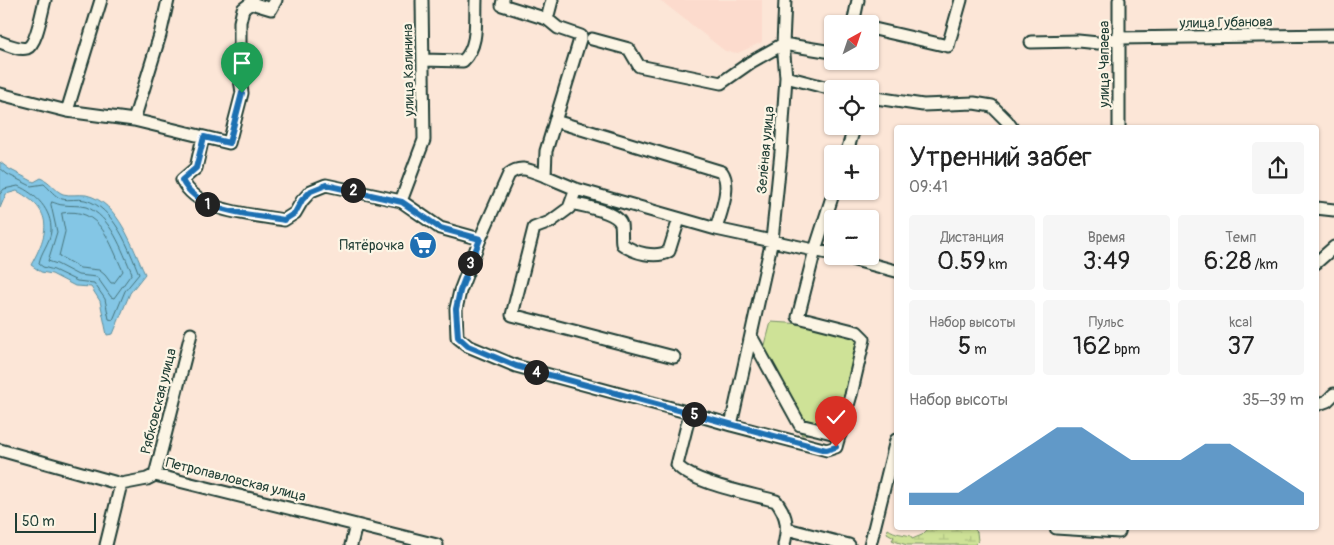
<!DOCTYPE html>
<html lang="ru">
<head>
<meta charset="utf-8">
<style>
	:root { --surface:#fff; --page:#f6f6f6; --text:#222; --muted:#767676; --accent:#1f6fb2 }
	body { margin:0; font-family:Pangolin,sans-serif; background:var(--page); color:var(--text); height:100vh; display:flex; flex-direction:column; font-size:19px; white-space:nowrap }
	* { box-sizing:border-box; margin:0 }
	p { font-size:16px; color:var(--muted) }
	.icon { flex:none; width:28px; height:28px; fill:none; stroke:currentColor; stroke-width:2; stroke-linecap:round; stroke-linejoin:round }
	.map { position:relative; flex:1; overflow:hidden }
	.side { position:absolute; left:894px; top:125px; width:425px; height:405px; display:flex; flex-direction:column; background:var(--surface); border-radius:5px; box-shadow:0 1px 4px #0004 }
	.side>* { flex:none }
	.needle { width:32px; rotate:40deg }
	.controls { position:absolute; left:824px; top:15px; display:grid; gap:10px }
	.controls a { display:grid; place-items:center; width:55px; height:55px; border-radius:5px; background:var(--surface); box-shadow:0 1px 4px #0004; font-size:25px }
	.scale { position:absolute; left:15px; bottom:12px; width:81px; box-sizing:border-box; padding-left:5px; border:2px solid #1f3d34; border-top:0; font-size:14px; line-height:18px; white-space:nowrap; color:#1f3d34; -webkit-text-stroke:4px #fcf5e5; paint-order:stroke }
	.pin { position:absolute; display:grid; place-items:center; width:42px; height:42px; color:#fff; margin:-51px -21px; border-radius:50% 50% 50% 0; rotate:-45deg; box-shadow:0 0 5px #0007 }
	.pin .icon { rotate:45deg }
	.km { position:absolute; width:25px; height:25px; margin:-12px; border-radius:50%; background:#222; color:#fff; font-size:14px; line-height:25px; text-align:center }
	.round { display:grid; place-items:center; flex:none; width:52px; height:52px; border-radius:5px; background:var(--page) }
	.head { display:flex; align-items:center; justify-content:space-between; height:85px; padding:0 15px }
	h1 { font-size:28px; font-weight:600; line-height:38px }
	.metrics { display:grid; grid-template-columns:repeat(3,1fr); gap:8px; height:85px; padding:5px 15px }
	.metrics div { display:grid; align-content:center; border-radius:5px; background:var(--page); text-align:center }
	.metrics b { font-size:25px; font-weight:600 }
	.metrics small { font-size:14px; font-weight:400 }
	.metrics p { font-size:14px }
	.chart { height:140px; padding:10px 15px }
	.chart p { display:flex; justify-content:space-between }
	.chart svg { width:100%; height:90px; margin-top:5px; fill:var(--accent); opacity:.7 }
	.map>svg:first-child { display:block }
	.built { fill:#fcdbcd }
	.wetland { fill:url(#wetland-marsh); stroke:#769066 }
	.green { fill:#cee297; stroke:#769066 }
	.water { fill:#84c6e5; stroke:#5c8f9e }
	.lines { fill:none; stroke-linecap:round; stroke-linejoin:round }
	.shore { stroke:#47747b; stroke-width:1 }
	.minor-casing { stroke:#1f3d34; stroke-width:15 }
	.minor { stroke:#fcf5e5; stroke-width:11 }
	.route-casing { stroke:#fff; stroke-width:10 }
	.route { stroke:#1f6fb2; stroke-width:6 }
	.labels { text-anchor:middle; stroke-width:4.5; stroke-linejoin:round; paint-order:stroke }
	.street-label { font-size:14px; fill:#1f3d34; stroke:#fcf5e5 }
	.poi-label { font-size:14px; fill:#1f3d34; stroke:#fcf5e5; text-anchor:end }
</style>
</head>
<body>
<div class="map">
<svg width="1334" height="545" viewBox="0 0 1334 545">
	<defs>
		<pattern id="wetland-marsh" width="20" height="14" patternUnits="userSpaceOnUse" patternTransform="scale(1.25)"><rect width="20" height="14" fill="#cee297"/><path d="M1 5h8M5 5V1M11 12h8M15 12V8" fill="none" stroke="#b0c383"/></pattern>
	</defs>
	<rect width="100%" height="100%" fill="#fce6d7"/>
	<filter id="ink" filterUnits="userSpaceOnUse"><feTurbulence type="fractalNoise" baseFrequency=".02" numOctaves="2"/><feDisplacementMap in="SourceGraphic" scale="10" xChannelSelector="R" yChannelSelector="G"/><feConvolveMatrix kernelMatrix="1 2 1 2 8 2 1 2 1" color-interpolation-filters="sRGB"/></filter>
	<g filter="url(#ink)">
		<path class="built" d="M660,0H762V42L738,53L725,51Z"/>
		<path class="wetland" d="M929,528H973L977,532L978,541L974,545H907L894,541L892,540L894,537L887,533L888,529C895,534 903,534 911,536L912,539L922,535Z"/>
		<path class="green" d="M771,322L804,324L854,338L858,342L839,430L802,435L760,364Z"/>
		<path class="water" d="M0,162L9,169L34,182L41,178C50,181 55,191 63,194C69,196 79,194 86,195C119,202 132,247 145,274L130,293L113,334L107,335L100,301L91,287L75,286L52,274L41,272L31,265C49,232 54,211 17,191L6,194L0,208Z"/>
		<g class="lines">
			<path class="shore" d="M0,168L7,174L31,186L44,184C49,188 55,197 62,199C69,201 78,198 85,200C114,207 129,249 139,274L125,291L113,320L109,319L105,299L94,283L77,281L54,270L43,267L39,264C40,253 50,243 51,231C52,210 36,194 18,186L4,189L0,194
				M52,202C56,203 59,205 63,205C71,206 79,205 86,207C111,216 122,251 132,273L114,298L111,297L97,277L78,275L57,264L48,261L57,232L51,205Z
				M62,213C101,206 110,244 123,271L114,283H111L105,275L99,270L80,268L59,256L65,232Z"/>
			<g class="minor-casing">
				<path id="minor" d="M168,0L160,35L134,120L229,143L242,93L240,79V22L243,9L251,3L271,9L276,0
					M503,0L502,5L547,19L558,28L581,36L546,151L545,176L576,189
					M785,0L783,44L786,77L781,152L772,240L731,425L827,450L836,447L851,395L864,339L857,332L798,317L815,250L834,191
					M547,19L552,0
					M853,24L858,0
					M870,28L948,46L961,0
					M592,39L629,49L639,66L721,83L751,62L783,44L832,52
					M0,42C8,45 19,50 27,48C37,44 42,10 45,0
					M1031,42L1078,41L1098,43L1118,38L1334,35
					M423,60L463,61C479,46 475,20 476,0
					M786,77L832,89
					M0,94L67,111L134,120
					M870,100L876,98L923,105L974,103L992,106L1007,121L1012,128
					M67,111L101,0
					M555,121L722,172C732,186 720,214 716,229
					M1119,128V0
					M203,137L196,168L182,180C198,213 252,214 284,220L295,213L302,201L311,191L326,185L401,201L440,228L480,239L460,291L456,309L457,337L468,346L516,366L690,413L677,465C692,483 752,494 776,501C788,517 788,527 784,545
					M846,154L855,126
					M401,201L424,140L422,0
					M571,203C583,206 617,211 621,224C622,230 621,237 622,244C634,253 656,259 669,251L679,219
					M1316,208L1334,210
					M480,239L509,174C521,164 531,171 545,176
					M840,256L896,271
					M1316,263L1334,247
					M751,336L800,425L840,435
					M674,357L512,315L534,228L550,222L569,208L576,189L716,229L832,254
					M1316,405L1327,401L1334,394
					M690,413L731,425
					M0,450L121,484L147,479L155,475L437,545
					M155,475L191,334
					M1056,528L1119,532L1120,528
					M787,529L849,545
					M106,545L121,484
					M351,545L356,525
					M870,545L896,440"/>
			</g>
			<use href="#minor" class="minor"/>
		</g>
	</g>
	<g class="lines" filter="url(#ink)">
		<g class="route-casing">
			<path id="route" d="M242,93L229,143L204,137L196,168L182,180C198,213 252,214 284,220L295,213L302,200L311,191L326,185L402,202L440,228L480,239L460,291L456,309L458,337L468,346L516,366L826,450L836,447"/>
		</g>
		<use href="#route" class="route"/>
	</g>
	<defs>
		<g id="supermarket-disc" transform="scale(1.4375)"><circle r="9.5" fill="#1f6fb2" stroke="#fcf5e5"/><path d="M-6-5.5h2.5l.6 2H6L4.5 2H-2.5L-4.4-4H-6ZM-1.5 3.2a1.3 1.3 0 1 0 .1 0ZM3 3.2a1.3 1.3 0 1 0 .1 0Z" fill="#fff"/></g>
	</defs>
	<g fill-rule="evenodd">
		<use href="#supermarket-disc" x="423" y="245"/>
	</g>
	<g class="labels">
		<g class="street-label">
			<text transform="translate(1226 22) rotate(-1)" y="5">улица Губанова</text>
			<text transform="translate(1104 64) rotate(-90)" y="5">улица Чапаева</text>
			<text transform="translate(408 70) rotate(-91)" y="5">улица Калинина</text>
			<text transform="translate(765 150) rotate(-85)" y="5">Зелёная улица</text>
			<text transform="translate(158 401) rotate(-76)" y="5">Рябковская улица</text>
			<text transform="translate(236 479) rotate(14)" y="5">Петропавловская улица</text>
		</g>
		<g class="poi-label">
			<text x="404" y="250">Пятёрочка</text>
		</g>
	</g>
</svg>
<div class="controls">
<a><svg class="needle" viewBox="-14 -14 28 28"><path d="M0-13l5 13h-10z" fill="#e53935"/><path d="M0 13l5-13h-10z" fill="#767676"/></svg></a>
<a><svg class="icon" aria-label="locate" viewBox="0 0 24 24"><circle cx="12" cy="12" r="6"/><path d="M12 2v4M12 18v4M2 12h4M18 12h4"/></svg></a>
<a>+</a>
<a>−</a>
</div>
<div class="scale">50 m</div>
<div class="pin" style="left:242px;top:93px;background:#1e9e55"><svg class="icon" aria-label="arrive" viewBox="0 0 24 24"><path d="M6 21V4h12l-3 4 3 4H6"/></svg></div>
<div class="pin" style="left:836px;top:447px;background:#d93025"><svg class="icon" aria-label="check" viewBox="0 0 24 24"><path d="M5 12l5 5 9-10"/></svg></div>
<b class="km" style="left:207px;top:204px">1</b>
<b class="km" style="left:353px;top:190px">2</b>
<b class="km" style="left:470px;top:263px">3</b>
<b class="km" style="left:536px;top:372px">4</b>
<b class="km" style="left:694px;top:414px">5</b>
<section class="side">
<div class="head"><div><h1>Утренний забег</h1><p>09:41</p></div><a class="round"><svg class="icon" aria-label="share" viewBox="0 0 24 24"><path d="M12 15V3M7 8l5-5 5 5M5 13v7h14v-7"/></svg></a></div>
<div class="metrics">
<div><p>Дистанция</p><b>0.59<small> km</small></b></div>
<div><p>Время</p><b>3:49</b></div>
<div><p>Темп</p><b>6:28<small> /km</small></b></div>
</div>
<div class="metrics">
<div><p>Набор высоты</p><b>5<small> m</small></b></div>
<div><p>Пульс</p><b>162<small> bpm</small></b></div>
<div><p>kcal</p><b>37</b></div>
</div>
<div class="chart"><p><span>Набор высоты</span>35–39 m</p>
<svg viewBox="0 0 160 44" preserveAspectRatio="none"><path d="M0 44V38L10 38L20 38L30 30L40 22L50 14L60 6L70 6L80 14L90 22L100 22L110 22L120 14L130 14L140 22L150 30L160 38V44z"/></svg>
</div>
</section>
</div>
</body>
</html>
